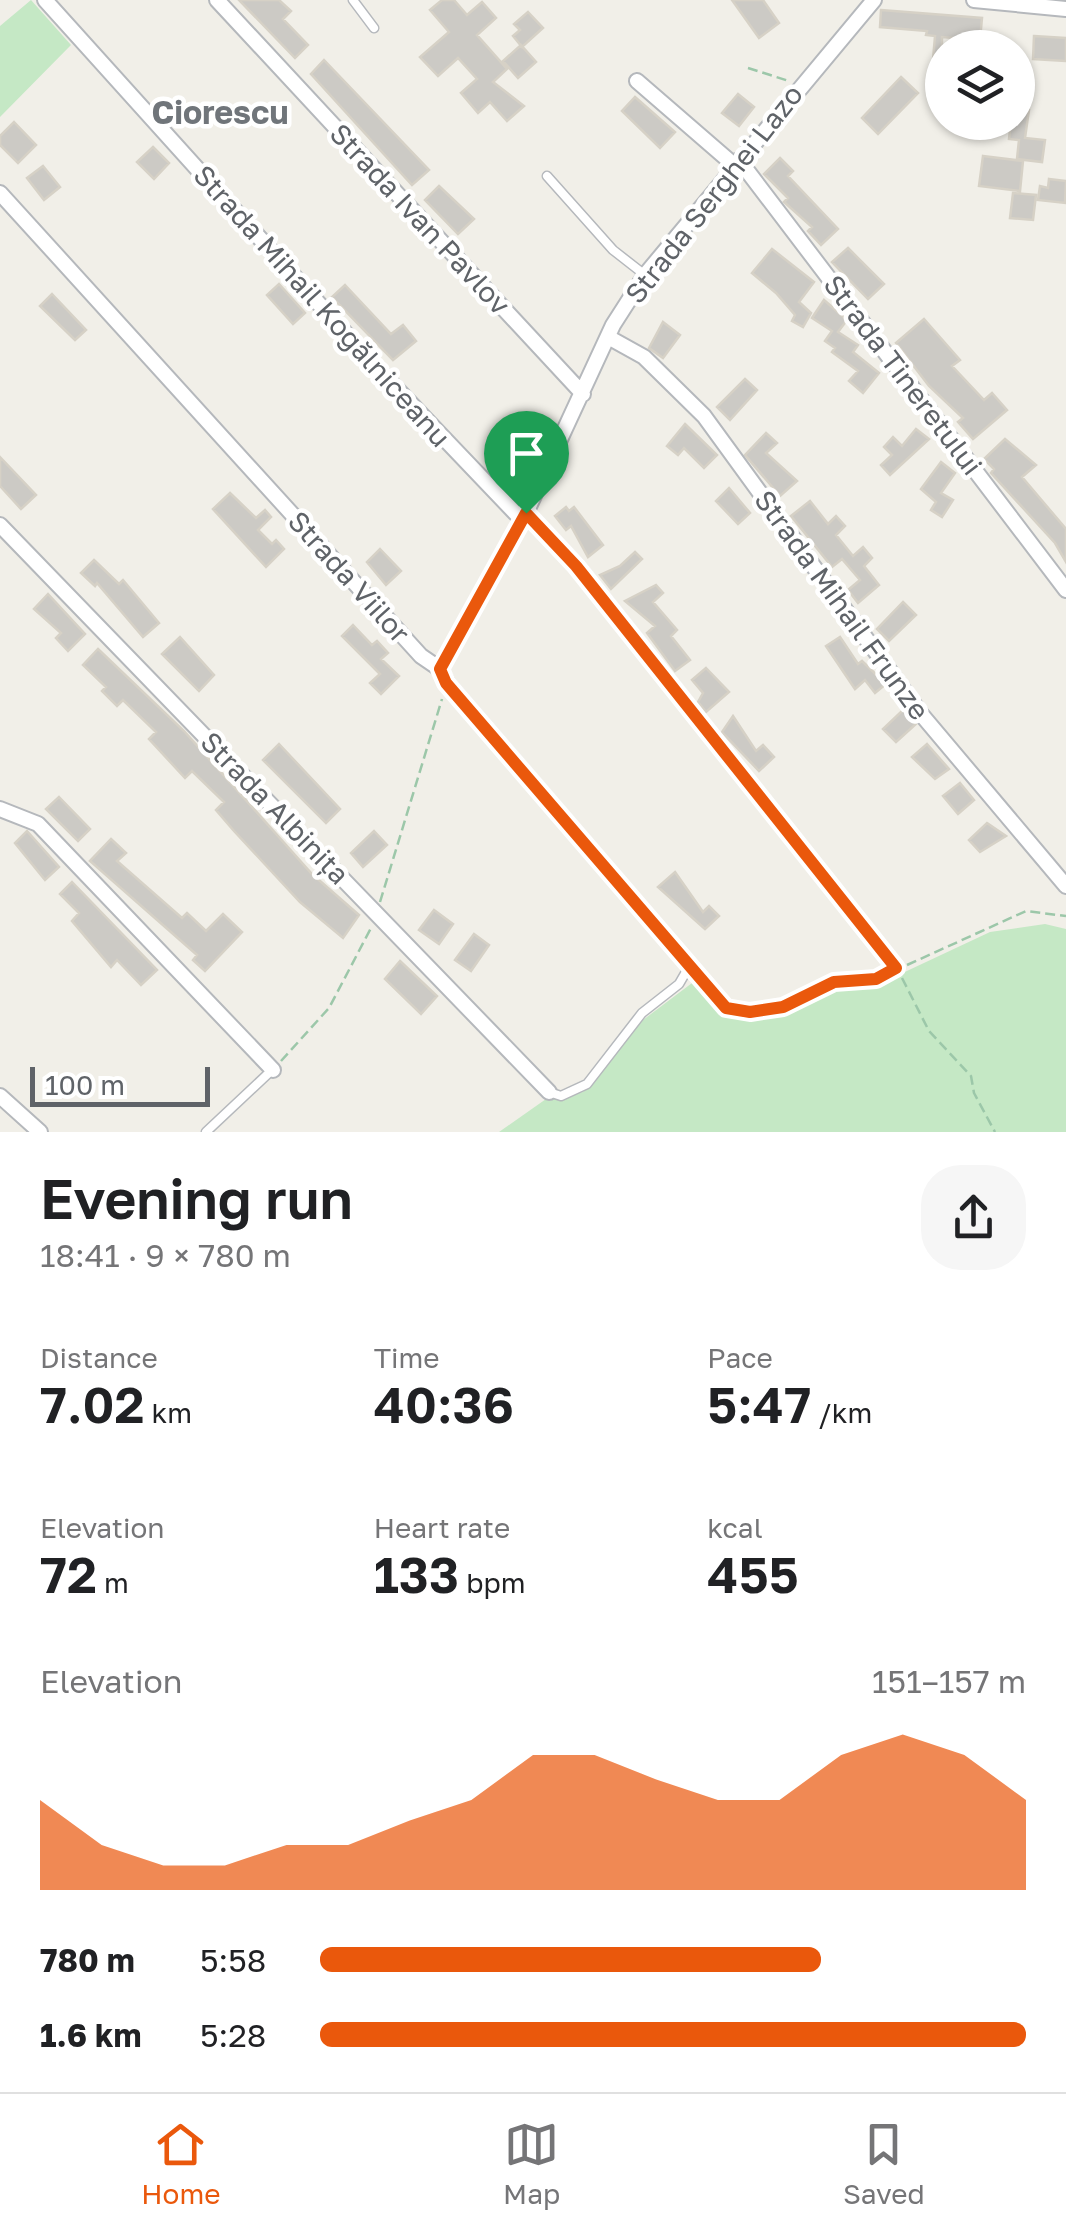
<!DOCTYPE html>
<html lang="en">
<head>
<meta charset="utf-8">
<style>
	:root { --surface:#fff; --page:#f6f6f6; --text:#202124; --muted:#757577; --line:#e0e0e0; --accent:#ea580c }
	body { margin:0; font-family:"Golos Text",sans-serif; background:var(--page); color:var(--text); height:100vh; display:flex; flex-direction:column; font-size:38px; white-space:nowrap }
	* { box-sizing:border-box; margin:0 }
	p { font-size:32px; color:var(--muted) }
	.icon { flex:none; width:55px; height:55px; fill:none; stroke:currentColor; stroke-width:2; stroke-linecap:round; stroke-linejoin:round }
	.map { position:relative; height:1132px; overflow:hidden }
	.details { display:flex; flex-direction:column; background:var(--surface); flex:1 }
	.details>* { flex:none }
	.fabs { position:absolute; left:925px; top:30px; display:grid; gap:20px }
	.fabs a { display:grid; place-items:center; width:110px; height:110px; border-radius:50%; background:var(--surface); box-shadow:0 2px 8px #0004; font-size:50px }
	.scale { position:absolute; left:30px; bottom:25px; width:180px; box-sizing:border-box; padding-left:10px; border:5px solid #5f6368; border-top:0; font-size:28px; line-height:35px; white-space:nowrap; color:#5f6368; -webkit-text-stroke:8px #fff; paint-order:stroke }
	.pin { position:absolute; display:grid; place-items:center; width:85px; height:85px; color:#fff; margin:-102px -42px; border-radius:50% 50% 50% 0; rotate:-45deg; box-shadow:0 0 10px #0007 }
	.pin .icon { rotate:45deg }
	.round { display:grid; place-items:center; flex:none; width:105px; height:105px; border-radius:40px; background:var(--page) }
	.headline { display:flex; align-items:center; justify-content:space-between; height:170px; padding:0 40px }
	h1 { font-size:55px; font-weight:600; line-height:75px }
	.metrics { display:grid; grid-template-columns:repeat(3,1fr); gap:15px; height:170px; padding:10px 40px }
	.metrics div { display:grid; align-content:center }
	.metrics b { font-size:50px; font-weight:600 }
	.metrics small { font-size:28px; font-weight:400 }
	.metrics p { font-size:28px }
	.chart { height:280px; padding:20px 40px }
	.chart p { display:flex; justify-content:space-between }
	.chart svg { width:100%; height:180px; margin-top:10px; fill:var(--accent); opacity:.7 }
	ul { padding:0 40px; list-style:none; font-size:32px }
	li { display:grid; grid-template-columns:160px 120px 1fr; align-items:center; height:75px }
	li i { height:25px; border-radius:12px; background:var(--accent) }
	.tabs { display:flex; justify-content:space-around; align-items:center; height:140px; border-top:2px solid var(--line); background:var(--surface); font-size:28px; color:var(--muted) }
	.tabs a { display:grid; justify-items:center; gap:5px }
	.tabs .selected { color:var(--accent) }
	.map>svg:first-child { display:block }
	.green { fill:#c5e8c5 }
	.building { fill:#cccac5; stroke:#d6d1c6; stroke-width:2.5 }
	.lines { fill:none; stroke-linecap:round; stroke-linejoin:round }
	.service-casing { stroke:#b5b8bc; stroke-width:11 }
	.minor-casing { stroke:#b5b8bc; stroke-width:18 }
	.path { stroke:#9cc7a9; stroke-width:2.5; stroke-dasharray:10 5; stroke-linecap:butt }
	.service { stroke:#fff; stroke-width:8 }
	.minor { stroke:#fff; stroke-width:14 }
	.route-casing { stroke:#fff; stroke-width:20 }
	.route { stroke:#ea580c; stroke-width:12 }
	.labels { text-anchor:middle; stroke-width:9; stroke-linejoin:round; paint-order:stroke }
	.street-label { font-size:28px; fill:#5f6368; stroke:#fff }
	.quarter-label { font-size:32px; font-weight:bold; fill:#70757a; stroke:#fff }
</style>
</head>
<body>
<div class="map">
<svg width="1066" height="1132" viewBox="0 0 1066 1132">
	<rect width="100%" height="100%" fill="#f1efe8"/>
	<path class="green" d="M31,0L71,45L0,117V26Z
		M1045,924L1066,929V1132H499L546,1099L583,1092L643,1020L696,980L725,1012L769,1014L791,1010L833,986L877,985L990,932Z"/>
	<path class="building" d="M239,0H279L291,11L283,19L308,45L295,58Z
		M442,0H454L467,15L482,2L496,18L477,35L507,69L493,82L524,106L507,121L490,102L478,113L461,93L477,79L458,58L438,76L420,57L449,32L430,10Z
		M732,0H763L779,23L759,38Z
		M881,10L982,18L980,40L942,37V82L931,83L935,36L926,35L927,31L880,27Z
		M528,12L543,28L522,47L513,36L520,30L514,24Z
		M1034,36L1066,38V61L1033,59Z
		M521,45L536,62L518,78L503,61Z
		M324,60L429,170L412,185L311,74Z
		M901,77L918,93L878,134L862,118Z
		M738,94L754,107L739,126L722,113Z
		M635,97L675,132L660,148L622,111Z
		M1018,109L1029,110L1025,138L1045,140L1042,162L1017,159L1019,140L1009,139L1011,122H1018Z
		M14,122L36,145L18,163L0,145V136Z
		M153,147L169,163L154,179L137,162Z
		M983,156L1023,161L1020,191L979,186Z
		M780,158L793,171L788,176L838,229L821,245L808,231L812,227L784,202L788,198L764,174Z
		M43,166L60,187L44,200L27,178Z
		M1049,179L1066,181L1065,203L1038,200L1040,186L1048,188Z
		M439,186L474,219L458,234L425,200Z
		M1013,193L1036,195L1033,220L1010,218Z
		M848,248L884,284L868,299L832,262Z
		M772,249L814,282L799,302L811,313L803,327L792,321L795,315L776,293L752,273Z
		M279,284L305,313L293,324L267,295Z
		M345,285L391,334L403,325L416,341L393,360L332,297Z
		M52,294L86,330L75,340L40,306Z
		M824,300L847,320L838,332L858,345L853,352L879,373L863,393L849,381L858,371L832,352L835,348L825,341L832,331L812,318Z
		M924,319L960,360L952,366L984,400L992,393L1007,410L973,439L958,422L963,418L929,386L896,343Z
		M663,322L680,335L663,358L649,348Z
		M745,379L757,390L730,420L717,407Z
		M685,424L717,455L704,468L684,448L678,455L667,446Z
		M916,429L929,439L890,475L881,465L892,455L884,447L893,437L902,446Z
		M766,433L777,443L766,453L797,481L780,496L745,455Z
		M1005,439L1036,465L1022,477L1066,529V562L1055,543L991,473L994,469L984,459Z
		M0,457L36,495L21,509L0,486Z
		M941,462L955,473L941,493L953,500L942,517L931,510L936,502L921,489Z
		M729,488L750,513L738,524L716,501Z
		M230,493L256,518L265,510L271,517L258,530L272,544L276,540L284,549L266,567L213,509Z
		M810,501L828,524L836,516L845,526L836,535L853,556L863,547L872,558L864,566L879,585L858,603L848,590L860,580L842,559L832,567L791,516Z
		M566,507L569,511L574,507L603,545L588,557L571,526L566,530L555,516Z
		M380,549L401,571L386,585L367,562Z
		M635,552L642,559L611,589L600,575L620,566Z
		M94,560L119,584L123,580L159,623L143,637L97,583L95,586L81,573Z
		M656,585L663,593L653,602L677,630L671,636L690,660L675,671L647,633L655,626L625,601Z
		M48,594L85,634L68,651L56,638L61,633L34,609Z
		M903,602L916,615L889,641L877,629Z
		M353,625L372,645L377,641L388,653L381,659L399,676L381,694L370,683L380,674L342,636Z
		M180,637L214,675L199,691L162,654Z
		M840,637L858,664L862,661L886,684L875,693L865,680L855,689L826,646Z
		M98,649L184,731L312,874L359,915L343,938L300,902L234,831L216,810L224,802L192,771L185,778L149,739L156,732L123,700L117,706L102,691L106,687L83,665Z
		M706,668L729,692L706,712L698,702L703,693L692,680Z
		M903,710L916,724L896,742L883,729Z
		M733,716L756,751L763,745L774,757L759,771L722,732Z
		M279,744L340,809L326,823L263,760Z
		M927,744L949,769L935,779L912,757Z
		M960,783L974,800L958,814L943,796Z
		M59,797L90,829L78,841L46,809Z
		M987,823L1006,836L980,852L969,840Z
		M27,831L59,867L45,880L15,843Z
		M374,831L387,845L363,867L351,853Z
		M111,839L126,853L117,861L182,918L187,913L206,931L223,914L242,932L205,971L193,960L197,955L90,861Z
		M675,872L703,912L709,906L719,916L705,929L658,887Z
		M72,882L157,970L141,985L117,960L111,967L72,921L79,913L60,894Z
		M434,910L453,924L439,944L419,930Z
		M474,934L489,945L471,971L455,960Z
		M400,961L437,996L421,1014L385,979Z"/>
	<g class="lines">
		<g class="service-casing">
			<path id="service" d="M353,0L374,28
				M547,176L613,250L645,275
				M549,1092L561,1096L587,1084L642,1013L679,984L690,965
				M206,1132L272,1070"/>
		</g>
		<g class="minor-casing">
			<path id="minor" d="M45,0L375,366L522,520
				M217,0L583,394
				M974,0L1066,9
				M637,81L734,165
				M739,160L1066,590
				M0,193L421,656L440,669L447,683L726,1008
				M608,337L644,357L704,416L921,714L1066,886
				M526,513L577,566L896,968
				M0,525L549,1092
				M440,669L526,513L613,325L645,275L874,0
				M0,809L38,824L273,1070
				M0,1096L40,1132"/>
		</g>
		<path class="path" d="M748,68L789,81
			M380,902L442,699
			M907,965L1026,911L1066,916
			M902,978L929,1031L971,1076L974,1093L995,1132
			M737,1010C784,1018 794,995 830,983C848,978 868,983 886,974
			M281,1061L329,1008L371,928"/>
		<use href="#service" class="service"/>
		<use href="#minor" class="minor"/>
	</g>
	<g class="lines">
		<g class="route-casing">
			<path id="route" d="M526,513L576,566L896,968L876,979L834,982L783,1007L750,1012L726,1008L446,683L440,669Z"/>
		</g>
		<use href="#route" class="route"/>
	</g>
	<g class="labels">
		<g class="street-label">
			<text transform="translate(714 194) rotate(-52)" y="10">Strada Serghei Lazo</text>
			<text transform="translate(420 219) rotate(47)" y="10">Strada Ivan Pavlov</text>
			<text transform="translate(322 306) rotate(48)" y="10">Strada Mihail Kogălniceanu</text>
			<text transform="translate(903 375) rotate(53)" y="10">Strada Tineretului</text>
			<text transform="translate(349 577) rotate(48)" y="10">Strada Viilor</text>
			<text transform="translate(842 605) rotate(54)" y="10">Strada Mihail Frunze</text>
			<text transform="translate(275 808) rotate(46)" y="10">Strada Albinița</text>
		</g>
		<g class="quarter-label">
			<text x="220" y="124">Ciorescu</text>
		</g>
	</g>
</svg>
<div class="fabs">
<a><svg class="icon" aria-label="layers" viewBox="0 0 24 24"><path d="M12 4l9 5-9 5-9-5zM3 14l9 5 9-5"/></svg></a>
</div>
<div class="scale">100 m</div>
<div class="pin" style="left:526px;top:513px;background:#1e9e55"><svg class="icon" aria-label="arrive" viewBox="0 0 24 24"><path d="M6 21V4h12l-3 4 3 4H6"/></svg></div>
</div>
<section class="details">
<div class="headline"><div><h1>Evening run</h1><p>18:41 · 9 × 780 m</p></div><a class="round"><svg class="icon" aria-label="share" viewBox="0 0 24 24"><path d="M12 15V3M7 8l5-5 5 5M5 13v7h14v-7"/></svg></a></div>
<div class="metrics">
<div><p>Distance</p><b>7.02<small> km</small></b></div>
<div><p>Time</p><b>40:36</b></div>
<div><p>Pace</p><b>5:47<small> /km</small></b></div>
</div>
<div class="metrics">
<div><p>Elevation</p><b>72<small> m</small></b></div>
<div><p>Heart rate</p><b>133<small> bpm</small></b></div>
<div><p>kcal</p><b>455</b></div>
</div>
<div class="chart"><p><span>Elevation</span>151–157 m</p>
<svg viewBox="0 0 160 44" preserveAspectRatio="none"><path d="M0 44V22L10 33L20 38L30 38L40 33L50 33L60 27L70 22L80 11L90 11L100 17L110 22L120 22L130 11L140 6L150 11L160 22V44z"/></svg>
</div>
<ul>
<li><b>780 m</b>5:58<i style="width:71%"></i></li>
<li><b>1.6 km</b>5:28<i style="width:100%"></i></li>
</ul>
</section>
<nav class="tabs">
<a class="selected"><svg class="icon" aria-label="home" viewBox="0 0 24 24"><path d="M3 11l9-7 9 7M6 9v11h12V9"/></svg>Home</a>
<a><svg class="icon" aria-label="map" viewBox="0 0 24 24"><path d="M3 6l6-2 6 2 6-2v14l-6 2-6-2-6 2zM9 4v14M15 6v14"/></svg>Map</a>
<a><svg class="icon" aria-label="saved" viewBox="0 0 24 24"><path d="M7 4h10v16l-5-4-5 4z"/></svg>Saved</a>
</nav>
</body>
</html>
